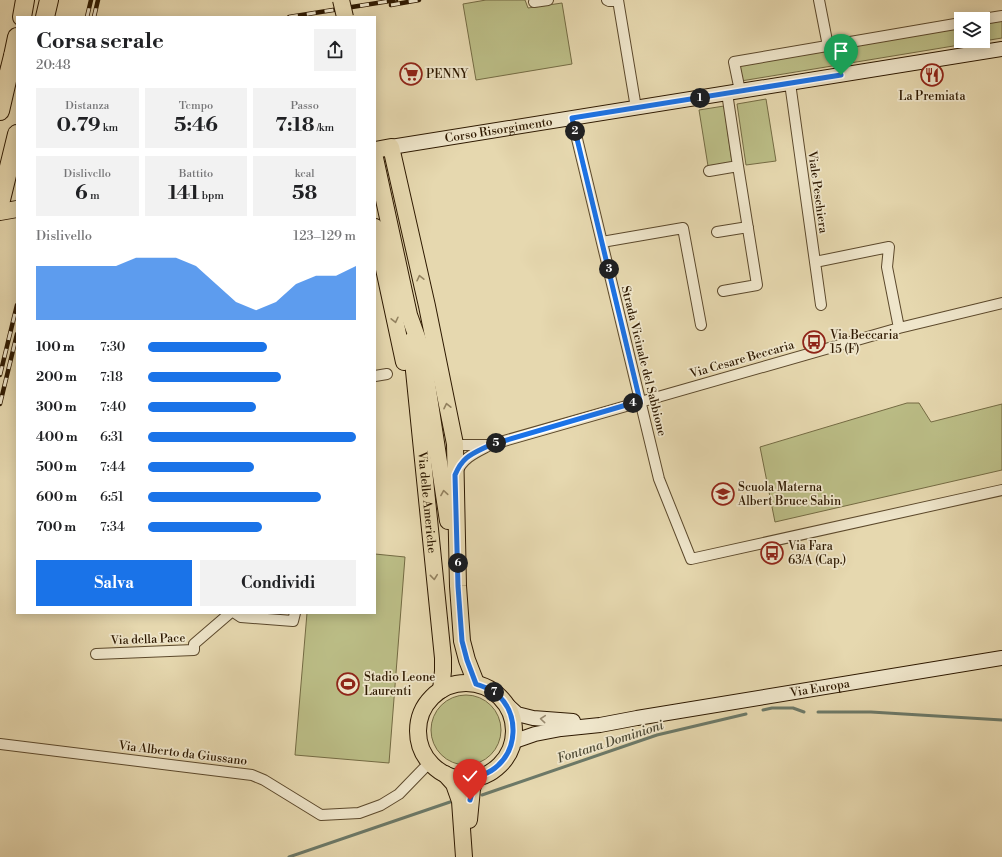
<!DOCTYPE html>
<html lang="it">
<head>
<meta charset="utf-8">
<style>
	:root { --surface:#fff; --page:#f2f2f2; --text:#202124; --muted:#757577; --accent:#1a73e8 }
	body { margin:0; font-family:"Libre Bodoni",serif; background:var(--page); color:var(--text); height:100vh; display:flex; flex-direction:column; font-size:15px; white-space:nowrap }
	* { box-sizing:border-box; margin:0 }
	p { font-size:13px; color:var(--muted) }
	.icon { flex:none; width:22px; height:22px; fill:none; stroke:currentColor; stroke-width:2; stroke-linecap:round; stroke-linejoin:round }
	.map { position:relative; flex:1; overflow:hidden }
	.drawer { position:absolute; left:16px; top:16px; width:360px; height:598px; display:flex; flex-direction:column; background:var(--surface); border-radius:0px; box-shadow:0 2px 10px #0003 }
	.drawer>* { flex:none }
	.fabs { position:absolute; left:954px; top:12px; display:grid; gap:8px }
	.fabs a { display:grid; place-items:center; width:36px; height:36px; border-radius:0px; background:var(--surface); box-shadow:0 2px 10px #0003; font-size:20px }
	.pin { position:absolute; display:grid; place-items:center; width:34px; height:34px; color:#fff; margin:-41px -17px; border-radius:50% 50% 50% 0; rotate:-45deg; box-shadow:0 0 4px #0007 }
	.pin .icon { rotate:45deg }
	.km { position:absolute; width:20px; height:20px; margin:-10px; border-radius:50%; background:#222; color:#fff; font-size:11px; line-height:20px; text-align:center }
	.round { display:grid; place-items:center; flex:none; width:42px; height:42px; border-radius:0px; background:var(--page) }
	.headline { display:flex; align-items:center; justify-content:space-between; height:68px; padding:0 20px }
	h1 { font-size:22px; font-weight:800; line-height:30px }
	.stats { display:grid; grid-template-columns:repeat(3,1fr); gap:6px; height:68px; padding:4px 20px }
	.stats div { display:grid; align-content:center; border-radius:0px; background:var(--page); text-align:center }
	.stats b { font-size:20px; font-weight:800 }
	.stats small { font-size:11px; font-weight:400 }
	.stats p { font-size:11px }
	.chart { height:112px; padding:8px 20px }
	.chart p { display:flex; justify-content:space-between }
	.chart svg { width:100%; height:72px; margin-top:4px; fill:var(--accent); opacity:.7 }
	.button { display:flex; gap:8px; margin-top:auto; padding:8px 20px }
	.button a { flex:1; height:46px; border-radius:0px; background:var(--accent); color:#fff; font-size:16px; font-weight:800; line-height:46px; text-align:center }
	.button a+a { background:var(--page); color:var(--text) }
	ul { padding:0 20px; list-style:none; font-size:13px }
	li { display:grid; grid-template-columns:64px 48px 1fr; align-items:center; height:30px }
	li i { height:10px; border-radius:5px; background:var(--accent) }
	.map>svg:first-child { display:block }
	.green { fill:#bbbd86; stroke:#746b43 }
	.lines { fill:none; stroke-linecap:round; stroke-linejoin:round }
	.stream { stroke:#6c7968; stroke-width:3 }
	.street-casing { stroke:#5c492c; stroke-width:12 }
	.secondary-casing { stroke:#2e1900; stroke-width:16 }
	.primary-casing { stroke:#2e1900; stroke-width:18 }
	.highway-casing { stroke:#2e1900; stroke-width:20 }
	.street { stroke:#efe6cb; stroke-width:10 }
	.secondary { stroke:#efe6cb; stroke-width:14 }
	.primary { stroke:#e6d8af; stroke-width:16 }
	.highway { stroke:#e6d8af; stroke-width:18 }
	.rail-casing { stroke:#2e1900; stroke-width:4.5 }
	.rail { stroke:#efe6cb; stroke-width:3; stroke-dasharray:9; stroke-linecap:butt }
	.primary-bridge-casing { stroke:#2e1900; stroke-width:18; stroke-linecap:butt }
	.highway-bridge-casing { stroke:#2e1900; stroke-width:20; stroke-linecap:butt }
	.primary-bridge { stroke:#e6d8af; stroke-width:16 }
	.highway-bridge { stroke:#e6d8af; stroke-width:18 }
	.oneway { stroke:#938260 }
	.oneway2 { stroke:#988a70 }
	.route-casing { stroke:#fff; stroke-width:8 }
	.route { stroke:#1a73e8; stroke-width:5 }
	.labels { text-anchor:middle; stroke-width:3.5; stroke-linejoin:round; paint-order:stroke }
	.poi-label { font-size:12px; fill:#2e1900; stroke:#efe6cb; text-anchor:start }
	.street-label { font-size:12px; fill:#2e1900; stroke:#efe6cb }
	.water-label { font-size:13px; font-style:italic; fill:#4d4934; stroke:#efe6cb }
</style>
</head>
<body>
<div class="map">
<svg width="1002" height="857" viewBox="0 0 1002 857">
	<rect width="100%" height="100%" fill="#e6d8af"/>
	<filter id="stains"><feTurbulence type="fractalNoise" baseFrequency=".005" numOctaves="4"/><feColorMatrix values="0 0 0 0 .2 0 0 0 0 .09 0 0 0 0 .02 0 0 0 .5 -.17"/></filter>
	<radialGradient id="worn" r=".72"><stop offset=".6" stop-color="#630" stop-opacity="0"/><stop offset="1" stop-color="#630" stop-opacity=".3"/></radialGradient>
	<path class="green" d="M486,0H525L528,8L562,3L572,64L476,80L463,4Z
		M1002,20V38L741,81L738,67L741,63L961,27V41H983V23Z
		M766,99L776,161L746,165L737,104Z
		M724,106L732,162L708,166L699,110Z
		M907,403H919L931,422L1002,404V470L775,522L760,447Z
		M375,554L405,557L389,763L295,755L307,613H375Z
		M431 730a35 35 0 1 1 70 0a35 35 0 1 1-70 0Z"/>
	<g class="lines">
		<path class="stream" d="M763,710L772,708H793L804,712
			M818,712H871L1002,720
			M482,795L657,735L746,714
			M289,857L450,802"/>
		<g class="street-casing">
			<path id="street" d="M607,0L609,1H618
				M618,0L636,108
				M819,0L828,46
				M534,2L548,0
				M983,19L1002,16
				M790,83L821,305
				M740,91L734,62L961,23
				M572,118L659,479L691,559L1002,490
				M709,171L738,166L727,93
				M717,232L748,227
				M602,242L683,228L701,325
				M815,262L889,247L887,267L899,328
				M723,291L757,285L738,166
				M375,376L387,374
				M455,444L461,445H488
				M457,472C463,457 477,452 490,445L899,328L1002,303
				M235,613L241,617L293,621L295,613
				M96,654L194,650V644L230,613
				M0,744L252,775L264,780L321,815L359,813L381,805L399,794L430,762"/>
		</g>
		<g class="secondary-casing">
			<g id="secondary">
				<path id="s1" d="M391,147L1002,49"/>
				<path d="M505,703L517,714L533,718L573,721"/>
				<path id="s2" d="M512,742L535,734L561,729L600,725L637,718L1002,658"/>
			</g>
		</g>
		<g class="primary-casing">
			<g id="primary">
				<path d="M375,150L391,147L427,306L455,444L458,586L462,641L467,660L476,683"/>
				<path d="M375,158L409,315L422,351L448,521"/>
				<path d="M0,212L17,209"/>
				<path d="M375,227L404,362"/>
				<path id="s3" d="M411,341L443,658V671L441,690"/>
				<circle cx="466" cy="731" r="48"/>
				<path d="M445,774L454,784L460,801L464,857"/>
				<path d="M469,820L472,789L476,777"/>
			</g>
		</g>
		<g class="highway-casing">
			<path id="highway" d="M22,17L25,0
				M45,17L49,0
				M13,56L17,37
				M0,111L9,72
				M0,204L17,134"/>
		</g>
		<use href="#street" class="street"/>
		<use href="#secondary" class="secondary"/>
		<use href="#primary" class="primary"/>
		<use href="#highway" class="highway"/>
		<g class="rail-casing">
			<path id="rail" d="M391,5L419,0
				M87,17L91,0
				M94,17L98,0
				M289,17L396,0
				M0,68L17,65
				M0,375L17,305
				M0,404L17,334"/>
		</g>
		<use href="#rail" class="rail"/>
		<g class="primary-bridge-casing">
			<path id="primary-bridge" d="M341,0L345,17"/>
		</g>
		<g class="highway-bridge-casing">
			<path id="highway-bridge" d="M9,72L13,56"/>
		</g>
		<use href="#primary-bridge" class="primary-bridge"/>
		<use href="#highway-bridge" class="highway-bridge"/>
	</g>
	<defs><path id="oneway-chevron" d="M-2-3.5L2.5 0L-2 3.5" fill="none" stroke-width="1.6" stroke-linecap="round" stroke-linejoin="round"/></defs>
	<g class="oneway">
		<use href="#oneway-chevron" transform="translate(420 278) rotate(-103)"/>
		<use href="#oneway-chevron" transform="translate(395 320) rotate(77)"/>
		<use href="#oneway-chevron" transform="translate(447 406) rotate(-102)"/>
		<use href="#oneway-chevron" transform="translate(444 493) rotate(-99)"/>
		<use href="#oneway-chevron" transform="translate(434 577) rotate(84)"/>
	</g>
	<use class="oneway2" href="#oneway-chevron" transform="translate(543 719) rotate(-175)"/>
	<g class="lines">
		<g class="route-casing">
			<path id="route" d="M470,800L476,777C483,775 489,773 495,768C518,750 519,715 498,695C492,689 484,687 476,684L467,660L462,641L458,586L455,475C463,456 472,454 490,445L640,401L572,118L841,75"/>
		</g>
		<use href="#route" class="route"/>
	</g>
	<defs>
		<g id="supermarket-ring" transform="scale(1.15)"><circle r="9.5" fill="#efe6cb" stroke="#8f2418" stroke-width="1.5"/><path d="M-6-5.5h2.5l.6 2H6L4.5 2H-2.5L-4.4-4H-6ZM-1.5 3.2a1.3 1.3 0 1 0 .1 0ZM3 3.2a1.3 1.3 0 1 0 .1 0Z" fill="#8f2418"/></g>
		<g id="restaurant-ring" transform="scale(1.15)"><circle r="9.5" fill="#efe6cb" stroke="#8f2418" stroke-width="1.5"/><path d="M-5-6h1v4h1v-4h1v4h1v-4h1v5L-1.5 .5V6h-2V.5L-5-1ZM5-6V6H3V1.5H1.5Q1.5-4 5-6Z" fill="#8f2418"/></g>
		<g id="bus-ring" transform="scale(1.15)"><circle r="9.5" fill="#efe6cb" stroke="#8f2418" stroke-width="1.5"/><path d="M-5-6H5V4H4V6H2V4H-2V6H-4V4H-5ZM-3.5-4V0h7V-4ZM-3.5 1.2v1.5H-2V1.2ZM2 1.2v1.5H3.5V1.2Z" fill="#8f2418"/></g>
		<g id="school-ring" transform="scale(1.15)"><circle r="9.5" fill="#efe6cb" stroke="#8f2418" stroke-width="1.5"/><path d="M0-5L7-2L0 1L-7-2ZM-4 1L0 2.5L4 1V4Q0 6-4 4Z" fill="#8f2418"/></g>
		<g id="stadium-ring" transform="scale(1.15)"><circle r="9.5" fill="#efe6cb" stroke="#8f2418" stroke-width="1.5"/><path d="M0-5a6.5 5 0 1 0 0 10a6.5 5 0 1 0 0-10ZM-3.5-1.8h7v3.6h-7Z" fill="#8f2418"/></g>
	</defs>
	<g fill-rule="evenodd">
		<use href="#supermarket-ring" x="411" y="74"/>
		<use href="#restaurant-ring" x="932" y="75"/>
		<use href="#bus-ring" x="814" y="342"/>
		<use href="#school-ring" x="723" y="494"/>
		<use href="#bus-ring" x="772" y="553"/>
		<use href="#stadium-ring" x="348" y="684"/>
	</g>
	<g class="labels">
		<g class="poi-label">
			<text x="426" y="78">PENNY</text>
			<text x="932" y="100" text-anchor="middle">La Premiata</text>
			<text x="830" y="339">Via Beccaria<tspan x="830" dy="14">15 (F)</tspan></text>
			<text x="738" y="491">Scuola Materna<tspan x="738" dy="14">Albert Bruce Sabin</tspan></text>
			<text x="788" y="550">Via Fara<tspan x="788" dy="14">63/A (Cap.)</tspan></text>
			<text x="364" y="681">Stadio Leone<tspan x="364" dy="14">Laurenti</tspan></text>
		</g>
		<g class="street-label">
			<text dy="4" stroke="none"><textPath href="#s1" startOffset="109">Corso Risorgimento</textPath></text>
			<text transform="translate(818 192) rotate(82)" y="4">Viale Peschiera</text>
			<text transform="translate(742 359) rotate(-16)" y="4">Via Cesare Beccaria</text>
			<text transform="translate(644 361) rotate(76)" y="4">Strada Vicinale del Sabbione</text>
			<text dy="4" stroke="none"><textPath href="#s3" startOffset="162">Via delle Americhe</textPath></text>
			<text transform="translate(148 639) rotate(-2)" y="4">Via della Pace</text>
			<text dy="4" stroke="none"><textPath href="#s2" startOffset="313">Via Europa</textPath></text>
			<text transform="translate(183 753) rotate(7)" y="4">Via Alberto da Giussano</text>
		</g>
		<g class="water-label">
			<text transform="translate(610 741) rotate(-18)" y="5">Fontana Dominioni</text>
		</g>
	</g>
	<rect width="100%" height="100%" filter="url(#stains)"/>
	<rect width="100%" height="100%" fill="url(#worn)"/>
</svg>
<div class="fabs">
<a><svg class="icon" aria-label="layers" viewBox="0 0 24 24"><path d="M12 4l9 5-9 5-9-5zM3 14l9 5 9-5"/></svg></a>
</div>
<div class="pin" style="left:841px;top:75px;background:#1e9e55"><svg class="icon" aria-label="arrive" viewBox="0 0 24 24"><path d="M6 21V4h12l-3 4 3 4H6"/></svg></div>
<div class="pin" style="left:470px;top:800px;background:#d93025"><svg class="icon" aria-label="check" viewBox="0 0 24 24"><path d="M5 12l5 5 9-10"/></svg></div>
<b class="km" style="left:700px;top:98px">1</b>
<b class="km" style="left:575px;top:131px">2</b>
<b class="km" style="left:609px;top:269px">3</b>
<b class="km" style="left:633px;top:403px">4</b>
<b class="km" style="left:496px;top:443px">5</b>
<b class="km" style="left:458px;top:563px">6</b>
<b class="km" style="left:494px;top:692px">7</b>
<section class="drawer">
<div class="headline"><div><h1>Corsa serale</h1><p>20:48</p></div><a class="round"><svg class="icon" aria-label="share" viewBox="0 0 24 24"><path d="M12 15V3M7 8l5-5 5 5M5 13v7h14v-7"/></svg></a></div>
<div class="stats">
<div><p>Distanza</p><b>0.79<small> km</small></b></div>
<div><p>Tempo</p><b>5:46</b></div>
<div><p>Passo</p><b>7:18<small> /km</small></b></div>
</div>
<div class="stats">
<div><p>Dislivello</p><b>6<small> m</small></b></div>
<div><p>Battito</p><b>141<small> bpm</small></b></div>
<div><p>kcal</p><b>58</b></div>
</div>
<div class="chart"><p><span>Dislivello</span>123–129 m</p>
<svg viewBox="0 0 160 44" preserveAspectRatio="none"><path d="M0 44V11L10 11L20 11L30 11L40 11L50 6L60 6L70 6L80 11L90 22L100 33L110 38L120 33L130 22L140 17L150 17L160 11V44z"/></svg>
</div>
<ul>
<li><b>100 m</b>7:30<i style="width:57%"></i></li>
<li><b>200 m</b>7:18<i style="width:64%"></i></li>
<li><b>300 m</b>7:40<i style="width:52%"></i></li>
<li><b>400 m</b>6:31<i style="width:100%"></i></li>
<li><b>500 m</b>7:44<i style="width:51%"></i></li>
<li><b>600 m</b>6:51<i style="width:83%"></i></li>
<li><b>700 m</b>7:34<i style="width:55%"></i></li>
</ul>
<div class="button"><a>Salva</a><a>Condividi</a></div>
</section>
</div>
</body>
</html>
